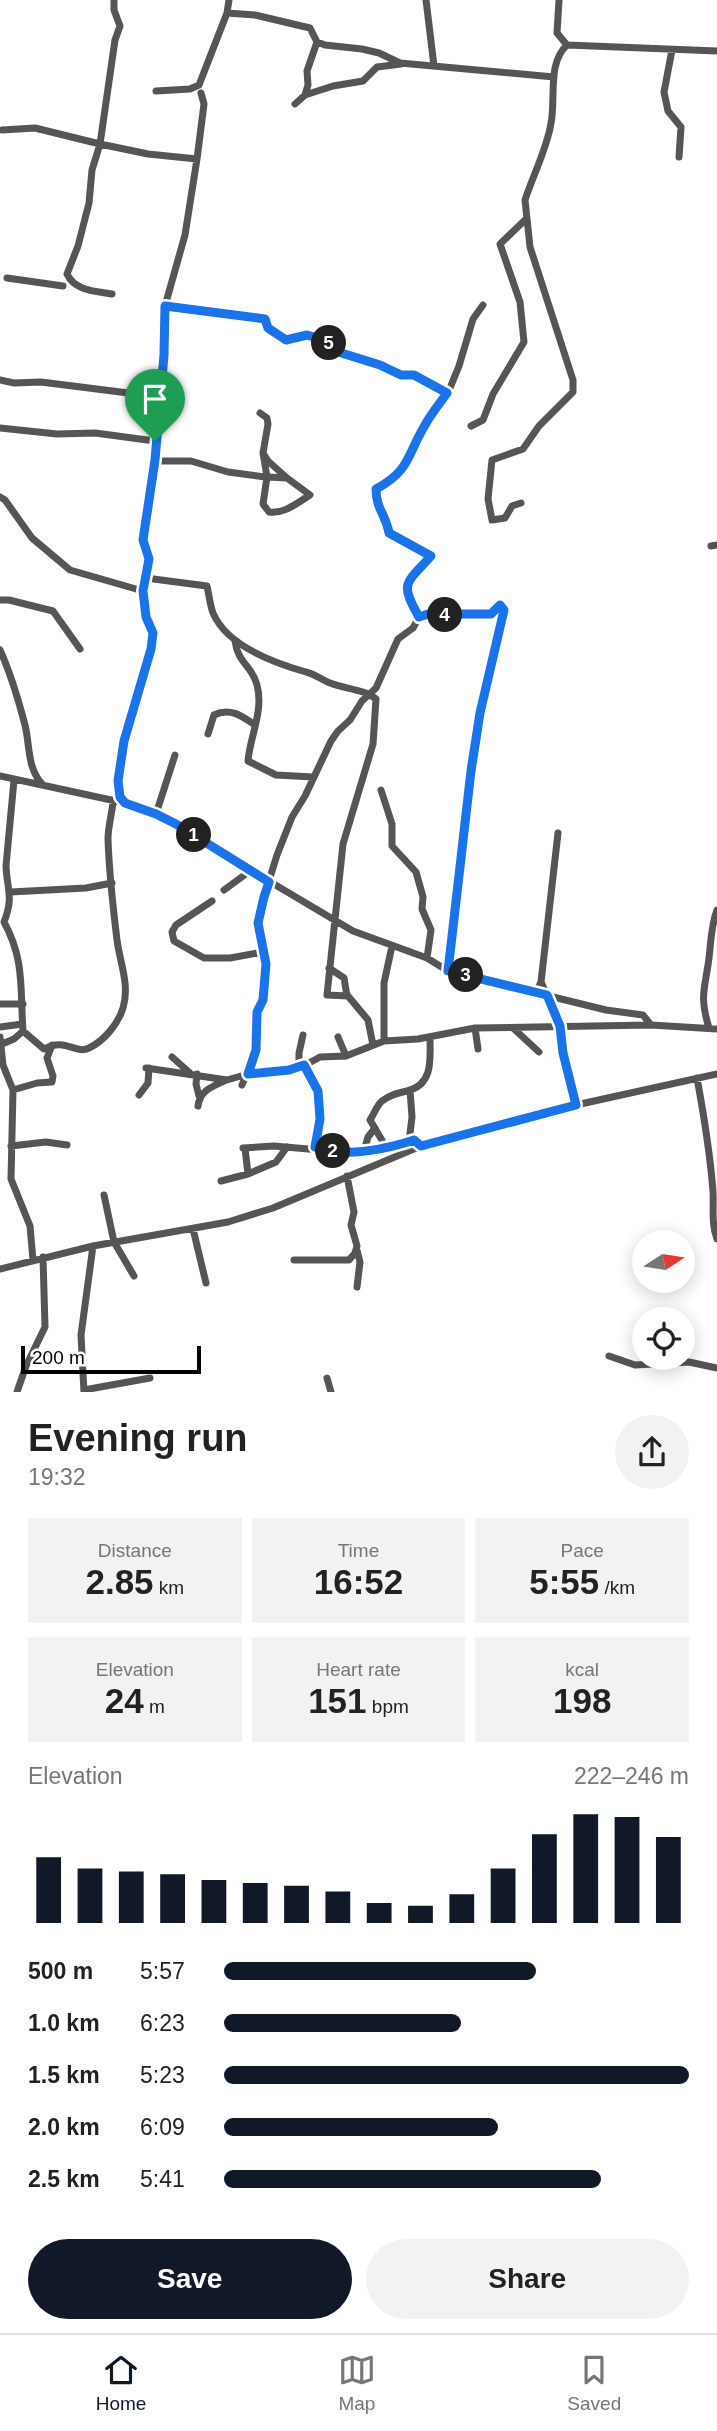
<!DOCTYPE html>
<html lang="en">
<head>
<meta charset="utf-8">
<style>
	:root { --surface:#fff; --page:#f2f2f2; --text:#222; --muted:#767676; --line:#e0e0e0; --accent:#111827 }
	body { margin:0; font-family:Helvetica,sans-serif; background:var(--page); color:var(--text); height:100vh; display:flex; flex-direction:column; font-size:26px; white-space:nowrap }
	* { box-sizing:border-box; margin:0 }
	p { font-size:23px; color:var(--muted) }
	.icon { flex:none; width:38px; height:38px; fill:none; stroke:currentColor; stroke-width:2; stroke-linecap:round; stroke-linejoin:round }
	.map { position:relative; height:1392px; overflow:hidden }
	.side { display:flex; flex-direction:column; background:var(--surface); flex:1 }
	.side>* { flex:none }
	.needle { width:46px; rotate:78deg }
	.tools { position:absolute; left:632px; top:1230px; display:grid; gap:14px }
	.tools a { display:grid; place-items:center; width:63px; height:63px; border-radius:50%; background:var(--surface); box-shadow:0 4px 18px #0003; font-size:35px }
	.scale { position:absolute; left:21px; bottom:18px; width:180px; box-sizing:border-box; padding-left:7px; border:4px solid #000; border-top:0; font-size:19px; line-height:24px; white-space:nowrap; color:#000; -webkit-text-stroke:5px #fff; paint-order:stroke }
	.pin { position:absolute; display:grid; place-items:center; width:60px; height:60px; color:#fff; margin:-72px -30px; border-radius:50% 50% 50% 0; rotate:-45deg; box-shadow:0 0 7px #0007 }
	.pin .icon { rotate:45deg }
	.km { position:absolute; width:35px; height:35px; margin:-18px; border-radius:50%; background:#222; color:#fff; font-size:19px; line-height:35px; text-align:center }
	.round { display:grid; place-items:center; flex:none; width:74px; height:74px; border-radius:37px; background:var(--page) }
	.overview { display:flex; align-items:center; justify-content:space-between; height:119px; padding:0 28px }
	h1 { font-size:38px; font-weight:700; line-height:52px }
	.figures { display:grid; grid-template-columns:repeat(3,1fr); gap:10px; height:119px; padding:7px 28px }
	.figures div { display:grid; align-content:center; border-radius:0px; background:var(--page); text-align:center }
	.figures b { font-size:35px; font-weight:700 }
	.figures small { font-size:19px; font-weight:400 }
	.figures p { font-size:19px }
	.chart { height:196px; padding:14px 28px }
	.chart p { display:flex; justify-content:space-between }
	.chart svg { width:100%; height:126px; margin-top:7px; stroke:var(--accent); stroke-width:6 }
	.primary-button { display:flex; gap:14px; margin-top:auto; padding:14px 28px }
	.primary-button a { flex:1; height:80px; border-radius:42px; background:var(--accent); color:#fff; font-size:28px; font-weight:700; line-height:80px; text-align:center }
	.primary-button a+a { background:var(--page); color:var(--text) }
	ul { padding:0 28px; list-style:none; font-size:23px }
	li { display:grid; grid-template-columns:112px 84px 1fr; align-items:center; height:52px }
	li i { height:18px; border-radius:9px; background:var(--accent) }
	.tabs { display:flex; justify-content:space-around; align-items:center; height:98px; border-top:2px solid var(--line); background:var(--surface); font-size:19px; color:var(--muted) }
	.tabs a { display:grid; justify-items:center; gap:4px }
	.tabs .on { color:var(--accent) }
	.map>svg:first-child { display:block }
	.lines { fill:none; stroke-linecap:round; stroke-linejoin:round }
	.minor { stroke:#555; stroke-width:7 }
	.route-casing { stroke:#fff; stroke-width:14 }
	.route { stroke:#1a73e8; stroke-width:9 }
</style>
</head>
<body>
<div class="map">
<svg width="717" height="1392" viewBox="0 0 717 1392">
	<rect width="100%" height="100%" fill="#fff"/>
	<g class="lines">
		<path class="minor" d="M114,0V10L120,26L115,40L100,144L148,154L197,159L204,104L201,93
			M426,0L434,66
			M559,0L557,33L567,45
			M227,13L255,15L310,28L317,42L325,45L362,49L379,53L400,63L554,77
			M317,42L307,71L308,85L305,95L333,86L363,81L377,67L401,64
			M672,50L664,92L668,111L681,127L679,157
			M156,91L190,89L199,85L227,13L229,0
			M295,104L305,95
			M2,130L35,128L100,144L92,170L89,203L78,246L67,274C75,291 95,291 112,294
			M7,278L63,286
			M165,306L265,319L268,328L286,340L307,335L328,341L335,351L380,365L402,375H414L447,393
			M0,380L14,383L41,382L160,397
			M260,413L267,418L268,424L263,453L268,461L287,478
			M471,426L483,420L493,394L524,342L520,302L500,244L526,219
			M0,428L57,434L95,433L155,441
			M155,461H191L228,472L265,477H267L287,478L310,495C297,503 285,514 269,512L263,504L267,477L263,453
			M0,497L5,500L32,538L70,570L143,591L146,578L207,586C209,595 210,605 213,613C227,646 274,663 306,672C315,674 322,680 330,683C345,689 364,689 376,699L373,744L343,844L327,995L348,996L368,1020L373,1045
			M521,503L512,506L505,518L492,520L488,499L492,460L523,449L539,426L573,392V380L530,247L525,200C533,175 547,149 551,123C556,99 547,63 567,45L717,51
			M711,546L717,545
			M146,578L149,559L143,539L144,520L155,461L164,355L165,306L185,235L197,159
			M0,600H9L53,611L80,649
			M419,617C399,582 406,584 431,556L389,533C386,515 376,509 376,489L390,482L404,468L425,425L450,388L459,366L473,319L483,305
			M235,641C238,664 252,665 257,685C264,711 250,736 248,761L276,775L313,777
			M0,650C10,672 19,702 25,725C30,745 27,768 42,784
			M208,734L214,715C230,707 242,716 255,725
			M0,776L125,803L156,814L353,931L427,958L448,971L606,1010L643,1015L651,1025L717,1029
			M381,790L392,824V846L416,872L423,897L422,909L431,930L427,958
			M125,803L120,797L119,781L124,741L151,649L153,633L146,617L143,591
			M156,814L175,755
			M224,890L250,871
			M11,892L86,888L112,883
			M212,901L176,925L172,932L174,941L204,958H230L263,952
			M329,968L344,978L347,996
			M541,982L560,1026L563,1053L576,1105
			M536,993L541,982L558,833
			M0,1004H23
			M0,1027L22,1024
			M475,1028L478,1049
			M513,1028L539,1052
			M709,1028C699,995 705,990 709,958C711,941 711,926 717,910
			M23,1031L44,1049C66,1037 75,1055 89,1048C104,1041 118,1024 123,1008C130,985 120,963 117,940C113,907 109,872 108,839C108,826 112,814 113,802
			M0,1037L3,1065L13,1090L37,1083L52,1082L53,1076L47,1058L52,1045
			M338,1037L346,1056
			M384,1041V983L392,946
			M2,1044L14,1039L23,1031C20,990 25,960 4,922C14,897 7,890 6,866L14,780
			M172,1057L190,1073
			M304,1065C316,1088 321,1093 320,1120C320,1130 315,1139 317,1148
			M146,1068L227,1080L248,1074L298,1069L320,1057L346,1056L384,1041L418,1039L475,1028L651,1025
			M299,1068V1053L303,1035
			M197,1074L196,1084L199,1096
			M697,1078C704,1116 710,1153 713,1191C714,1208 711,1223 717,1239
			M242,1085L254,1056L257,1012L263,1000L266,964L258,924L264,897L277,855L292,817L305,796L331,741L338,731L350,720L362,701L376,688L398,639L413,628L419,617L428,614H491L500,605L504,610L480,713L471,771L448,971
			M13,1090L11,1179L30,1226L33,1260
			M139,1095L148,1083L149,1068
			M198,1106C200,1090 212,1087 226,1080
			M409,1142L412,1117L410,1090
			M11,1146L46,1142L67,1145
			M386,1147L370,1120C374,1114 377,1105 382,1101C389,1095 398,1093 407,1091C434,1085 430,1058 430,1037
			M243,1148L274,1146L354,1153L414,1140L421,1146
			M245,1148L248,1174
			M364,1151L368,1137L375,1128
			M221,1181L248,1174L276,1162L287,1147
			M104,1195L114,1242L134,1276
			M193,1229L206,1283
			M357,1250L360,1262L357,1287
			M294,1260H349L355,1253L357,1246L351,1225L354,1212L347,1176
			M0,1269L93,1246L228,1222L273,1208L421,1146L576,1105L717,1074
			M609,1356L635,1365L689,1362L717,1368
			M327,1378L331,1392
			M84,1390L150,1378
			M17,1392L26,1366L45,1327L43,1257
			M84,1392L81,1335L93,1246"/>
	</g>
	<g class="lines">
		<g class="route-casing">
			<path id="route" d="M165,306L265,319L268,328L286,340L307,335L328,341L335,351L380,365L401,375H414L447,393C440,403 431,414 425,425C407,455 410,471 376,489C376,509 386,515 389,533L431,556C406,584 399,582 419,617L428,614H491L500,605L504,610L480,713L471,771L448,971L547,995L560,1026L563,1053L576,1105L421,1146L414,1140C383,1150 346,1158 315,1147L320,1119L318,1091L304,1065L289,1070L248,1074L256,1050L257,1012L263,1000L266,964L258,923L264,897L269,882L176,824L156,814L125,803L120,797L118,781L124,741L151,649L153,633L146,617L143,591L149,559L143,540L155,460L164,355Z"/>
		</g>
		<use href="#route" class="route"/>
	</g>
</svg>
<div class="tools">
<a><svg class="needle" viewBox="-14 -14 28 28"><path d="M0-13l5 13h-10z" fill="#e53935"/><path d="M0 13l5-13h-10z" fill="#767676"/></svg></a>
<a><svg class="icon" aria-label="locate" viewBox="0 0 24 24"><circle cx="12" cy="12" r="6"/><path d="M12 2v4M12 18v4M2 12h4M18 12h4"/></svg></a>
</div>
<div class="scale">200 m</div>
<div class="pin" style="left:155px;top:441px;background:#1e9e55"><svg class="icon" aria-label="arrive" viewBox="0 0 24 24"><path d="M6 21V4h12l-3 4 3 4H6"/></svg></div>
<b class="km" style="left:194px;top:835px">1</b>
<b class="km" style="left:333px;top:1151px">2</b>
<b class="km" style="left:466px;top:975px">3</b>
<b class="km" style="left:445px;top:615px">4</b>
<b class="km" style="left:329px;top:343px">5</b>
</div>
<section class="side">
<div class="overview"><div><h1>Evening run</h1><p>19:32</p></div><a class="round"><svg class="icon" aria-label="share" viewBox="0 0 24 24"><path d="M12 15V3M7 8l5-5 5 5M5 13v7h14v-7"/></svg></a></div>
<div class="figures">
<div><p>Distance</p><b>2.85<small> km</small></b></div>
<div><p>Time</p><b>16:52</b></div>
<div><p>Pace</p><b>5:55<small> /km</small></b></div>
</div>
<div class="figures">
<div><p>Elevation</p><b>24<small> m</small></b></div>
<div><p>Heart rate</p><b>151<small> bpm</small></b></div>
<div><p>kcal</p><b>198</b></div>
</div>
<div class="chart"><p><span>Elevation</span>222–246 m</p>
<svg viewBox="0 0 160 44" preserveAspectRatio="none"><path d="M5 44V21M15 44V25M25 44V26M35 44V27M45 44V29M55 44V30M65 44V31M75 44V33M85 44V37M95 44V38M105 44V34M115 44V25M125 44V13M135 44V6M145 44V7M155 44V14"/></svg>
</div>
<ul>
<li><b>500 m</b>5:57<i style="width:67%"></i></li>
<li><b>1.0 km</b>6:23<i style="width:51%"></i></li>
<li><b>1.5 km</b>5:23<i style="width:100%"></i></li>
<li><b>2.0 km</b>6:09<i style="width:59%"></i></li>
<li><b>2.5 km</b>5:41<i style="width:81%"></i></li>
</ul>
<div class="primary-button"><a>Save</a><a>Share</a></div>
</section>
<nav class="tabs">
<a class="on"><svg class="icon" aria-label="home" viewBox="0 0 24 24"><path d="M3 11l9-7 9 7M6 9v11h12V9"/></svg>Home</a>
<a><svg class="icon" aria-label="map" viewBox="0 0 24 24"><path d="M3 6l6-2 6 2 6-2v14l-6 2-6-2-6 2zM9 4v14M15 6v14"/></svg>Map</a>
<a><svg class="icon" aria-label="saved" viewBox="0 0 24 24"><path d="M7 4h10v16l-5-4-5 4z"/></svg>Saved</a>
</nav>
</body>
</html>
